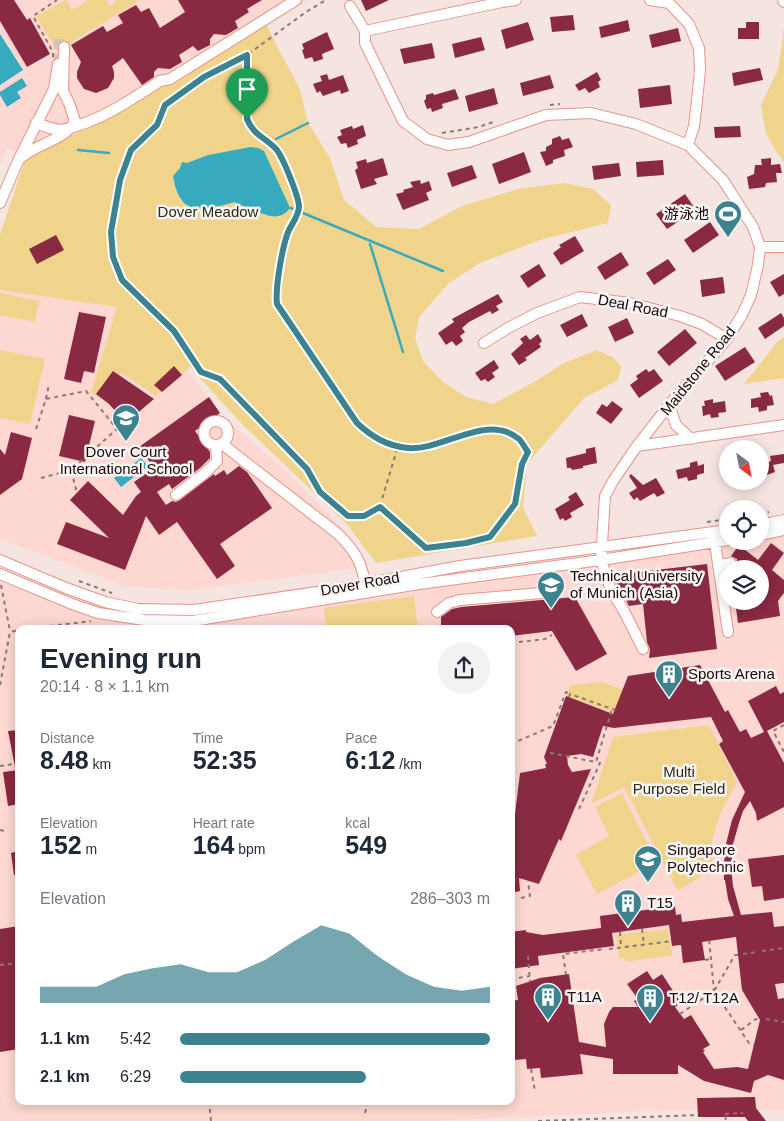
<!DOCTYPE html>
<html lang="en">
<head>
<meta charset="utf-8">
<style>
	:root { --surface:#fff; --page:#f2f2f3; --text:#1f2937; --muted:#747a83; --accent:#3d838f }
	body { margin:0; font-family:Helvetica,"Noto Sans SC",sans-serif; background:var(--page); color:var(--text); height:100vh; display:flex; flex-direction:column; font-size:19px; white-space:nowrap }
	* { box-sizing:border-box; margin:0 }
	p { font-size:16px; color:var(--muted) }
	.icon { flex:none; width:28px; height:28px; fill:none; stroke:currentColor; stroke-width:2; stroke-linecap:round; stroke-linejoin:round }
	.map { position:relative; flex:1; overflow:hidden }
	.drawer { position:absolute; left:15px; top:625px; width:500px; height:480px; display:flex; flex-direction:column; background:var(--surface); border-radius:10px; box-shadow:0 2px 12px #0003 }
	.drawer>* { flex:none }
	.needle { width:32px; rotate:148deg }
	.tools { position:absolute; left:719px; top:440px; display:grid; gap:10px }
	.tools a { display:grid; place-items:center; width:50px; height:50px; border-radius:50%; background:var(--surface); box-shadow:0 2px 12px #0003; font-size:25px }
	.pin { position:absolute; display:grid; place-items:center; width:42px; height:42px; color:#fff; margin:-51px -21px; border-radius:50% 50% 50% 0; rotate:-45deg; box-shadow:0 0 5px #0007 }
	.pin .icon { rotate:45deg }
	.round { display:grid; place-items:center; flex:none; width:52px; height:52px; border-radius:26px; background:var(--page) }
	.headline { display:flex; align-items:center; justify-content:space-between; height:85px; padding:0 25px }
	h1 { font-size:28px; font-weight:700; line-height:38px }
	.metrics { display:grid; grid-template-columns:repeat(3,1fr); gap:8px; height:85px; padding:5px 25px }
	.metrics div { display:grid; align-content:center }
	.metrics b { font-size:25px; font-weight:700 }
	.metrics small { font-size:14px; font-weight:400 }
	.metrics p { font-size:14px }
	.chart { height:140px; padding:10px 25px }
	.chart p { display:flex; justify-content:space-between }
	.chart svg { width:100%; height:90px; margin-top:5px; fill:var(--accent); opacity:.7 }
	ul { padding:0 25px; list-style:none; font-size:16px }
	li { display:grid; grid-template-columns:80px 60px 1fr; align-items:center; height:38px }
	li i { height:12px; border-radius:6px; background:var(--accent) }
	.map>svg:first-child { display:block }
	.built { fill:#fdd7d1; fill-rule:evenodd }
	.green { fill:#f0d48c }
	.water { fill:#37abbd }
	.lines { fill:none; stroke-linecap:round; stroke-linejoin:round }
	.stream { stroke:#37abbd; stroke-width:2.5 }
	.building { fill:#892a42 }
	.minor-tunnel { stroke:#d6c3c0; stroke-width:10; stroke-dasharray:10 5; stroke-linecap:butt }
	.minor-casing { stroke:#e59588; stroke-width:12 }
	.path { stroke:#8d7774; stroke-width:2; stroke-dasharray:4 4; stroke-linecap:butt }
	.minor { stroke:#fff; stroke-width:10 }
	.route-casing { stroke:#fff; stroke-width:10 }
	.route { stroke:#3d838f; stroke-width:6 }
	.labels { text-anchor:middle; stroke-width:5; stroke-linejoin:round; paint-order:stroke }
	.park-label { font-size:15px; fill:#2f2916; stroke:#f6f6f6 }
	.poi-label { font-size:15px; fill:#200503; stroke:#f6f6f6; text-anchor:start }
	.street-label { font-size:15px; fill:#200503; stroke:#f6f6f6 }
</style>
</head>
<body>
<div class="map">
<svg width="784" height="1121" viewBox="0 0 784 1121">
	<rect width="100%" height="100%" fill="#f6e4e1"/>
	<path class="built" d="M0,0H310L107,117L25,160L8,147L0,165Z
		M0,270L133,295L221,415L284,469L340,525L368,563L349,569L193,590L127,587L0,539Z
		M784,537V1110H673L434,1121H0V582L94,615L195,623L595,562ZM728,569H760V601H728ZM19,629H511V1101H19Z"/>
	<path class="green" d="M66,0L72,10L89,0H106L110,6L116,2L115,0H140L57,51L36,16Z
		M267,25L275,43L300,89L308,123L330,158L344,200L376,227L419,229L462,206L518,189L565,183L593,189L611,205L608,223L543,239L480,263L449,283L419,317L415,339L423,361L442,381L466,397L493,404L536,381L564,363L597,350L614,358L621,367L618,380L584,398L527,464L523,508L537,536L376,563L346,523L242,424L190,367L156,396L122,373L100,399L91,392L117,307L0,290V235L25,160L107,117Z
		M784,28V162L775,150L766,133L761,105L778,70Z
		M0,293L39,301L35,322L0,315Z
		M784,337V378L744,384L778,341Z
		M0,350L45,359L30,424L0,418Z
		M414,596L418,629H326L324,608Z
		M602,682L623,690L614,713L566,696L571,685Z
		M709,725L737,782C727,801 715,820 712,841C711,850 713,860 713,869L678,891L624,787L591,804L613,737Z
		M622,793L657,862L597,894L576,855L609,836L595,807Z
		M668,929L672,955L626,962L624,958H619L616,935Z"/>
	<path class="water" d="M0,34L23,70L0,85Z
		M22,78L27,86L17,92L21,98L7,107L0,95V92Z
		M251,147L258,148L264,151L290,208C277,225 262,212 246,207C241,205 239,206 235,202C202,211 180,218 173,176L180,168L182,162L187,163L208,155Z
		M141,458L148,466L121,487L114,478Z"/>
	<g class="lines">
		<path class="stream" d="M276,139L308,123
			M78,150L109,153
			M290,208L294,209
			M303,213L443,271
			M370,244L403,352"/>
	</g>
	<path class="building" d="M0,0H14L27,20L30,18L50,54L27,67L0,21Z
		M178,0H262L247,9L249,12L235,21L238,28L226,35L214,34L210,39V45L198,51L193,46L179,55L182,62L170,69L158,68L154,72V77L142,85L123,58L112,66L114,72V78L108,88L96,93L84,89L77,78V72L81,62L71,45L103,26L107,32L123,23L118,15L136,5L141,12L149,8L160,28L185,12Z
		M361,0H389L366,11Z
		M573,15L575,30L552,32L550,17Z
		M628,20L630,31L601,38L599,27Z
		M528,22L534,40L506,49L501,30Z
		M746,22H759V39H738V28H746Z
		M678,28L681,41L652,48L649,35Z
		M327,32L334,49L322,54L323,59L314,62L312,57L305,59L302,50L304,49L302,44Z
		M481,37L485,50L455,58L452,44Z
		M432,43L435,58L404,64L400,49Z
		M760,68L763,80L734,86L732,73Z
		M597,72L601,80L598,82L600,87L589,93L585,88L579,91L575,85Z
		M327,74L329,80L343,75L349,91L341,94L340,90L323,96L320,91L317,93L313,84L322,81L320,76Z
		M550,75L554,88L523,96L520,83Z
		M670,85L672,104L640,108L638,89Z
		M494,88L498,104L469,112L465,96Z
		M455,89L459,99L442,104L443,108L432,112L431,108L427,109L424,101L426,99V95L433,93L434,95Z
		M363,125L366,136L357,140L358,144L348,148L346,143L341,144L337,137L342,135L340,130L352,126L353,129Z
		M740,126L741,137L715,138L714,127Z
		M560,136L562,140L569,138L573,147L564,150L565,156L553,160V163L546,166L540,152L546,151V147L552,144V139Z
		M524,152L531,172L499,184L492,164Z
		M383,158L388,175L374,179L377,184L361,189L355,170L358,168L356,162L366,159L367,163Z
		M771,158V165L780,164L782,173H776L777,182L766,183L765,187L749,189L747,177L754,174L755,165H762L761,159Z
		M663,160L664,175L637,177L636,162Z
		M619,163L621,176L594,180L592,166Z
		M472,165L477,178L452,187L447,173Z
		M420,180L421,184L429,181L432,190L426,193L429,200L403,210L396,194L404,192L403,190L413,187L410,182Z
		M685,194L696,210L667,229L656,214Z
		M710,222L719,235L693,253L684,240Z
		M56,235L64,250L37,264L29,249Z
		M575,236L584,251L561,265L553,253L561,247L559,245Z
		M621,252L629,265L605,280L597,267Z
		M668,259L676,270L654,285L646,273Z
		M539,264L546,276L528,288L520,276Z
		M784,274V294L779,297L770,282Z
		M723,277L725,293L702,297L700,280Z
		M498,294L503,302L496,306L499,310L492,314L490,311L469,322L462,328L465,332L460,336L463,341L456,346L452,341L446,345L438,333L454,322L452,319Z
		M79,312L106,317L94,373L84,371L81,383L64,379Z
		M781,313L784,318V326L765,339L758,328Z
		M582,314L588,326L567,337L560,325Z
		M627,318L634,333L615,342L608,327Z
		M685,329L697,343L669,366L657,352Z
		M538,334L542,341L539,344L541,347L525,358L527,360L519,365L511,354L523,343L520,339L526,335L530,340Z
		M745,347L755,362L725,381L715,366Z
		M494,360L499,368L492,373L495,377L488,382L485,379L481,381L475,373Z
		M174,366L182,375L162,392L154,385Z
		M646,369L649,372L654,369L663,381L639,398L630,385L638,379L636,376Z
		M113,371L154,399L126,423L109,404L96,394Z
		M768,392L770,396L772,395L774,405L767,406V410L759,412L758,407L751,408V399L761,397L760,393Z
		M209,397L220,413L195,431L210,452V458L200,468L172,489L169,484L157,492L166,505L172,501L176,502L180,500L214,474L215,476L224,470L227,475L239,466L247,472L272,508L220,544L235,566L217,579L177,522L159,535L146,516L125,570L57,544L66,522L109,538L70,500L88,481L123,515L136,496L141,492L134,482L154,468L139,447Z
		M713,399V403L725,401L726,412L718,413L719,417L711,418L710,414L703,416L702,406H705L704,401Z
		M612,401L623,409L611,424L596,413L602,404L607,407Z
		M69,415L95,421L85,462L59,456Z
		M11,432L32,438L22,479L0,495V449L5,455Z
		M595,447L597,463L583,466V468L572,470L571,468H567L566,458L586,453V449Z
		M784,454V463L773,465L775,472L767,475L765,463L771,461L770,456Z
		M697,461L698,466L704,464V473L697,475V479L688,481L687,477L678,479L676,470L690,467V463Z
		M631,474L643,485L656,478L665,493L657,497L654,493L640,501L637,497L634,500L629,493L637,488L629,476Z
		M576,492L584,505L570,513L572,517L565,521L563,518L560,520L555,509L570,500L568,497Z
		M771,543L784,553L772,570L784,580V593L778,601L780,616L738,623L735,601H760V569H740L737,566V559L731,556L739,545L758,560Z
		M707,564L717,649L649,658L650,649L647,642L643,604L629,606L627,602L625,588L619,589L613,575Z
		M575,597L607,654L576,671L552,631L511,636V629H441V617L452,609L461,607Z
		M700,665L725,712L728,710L740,732L746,729L751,738L764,732L748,701L776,686L780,694L784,692V722L767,731L784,763V807L757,821L756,813L750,801L743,811L739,823L733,844L731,867L733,886L741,915L772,912L774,927L784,926V983L775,984L778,999L784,998V1080L768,1075L754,1081L751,1093L704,1081L678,1065V1074H613V1059L580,1054L583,1074L541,1078L540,1068L527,1069L526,1059L514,1060L511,1038V1001L518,1000L516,986L540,978L569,974L579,1042L606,1047L604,1024L609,1012L613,1007H638L634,1001L638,999L627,984L647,971L653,980L662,974L681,1003L675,1007L684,1019L691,1015L710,1045L703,1049L705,1051L703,1052L714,1069L737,1067L748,1069L760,1020L742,990L736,937L702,942L705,960L683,963L681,945L672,946L669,925L612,933L614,946L538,956L539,965L511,969V932L526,930V932L543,935L601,928L600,916L675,906L676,915L681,914L682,922L734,916L728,899L725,880H724V863L726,844L732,820L745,792L719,744L723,741L711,717L614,728L603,726L593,757L581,754L567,756L568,765L572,772L591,769L561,841L559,839L539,884L519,878L520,891L511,893V814H515L520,773L546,768L545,764H547L544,757L566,696L613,714L628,676Z
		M19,730V767H15L8,731Z
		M19,770V804L8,806L3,772Z
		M19,851V875H14L11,853Z
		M784,855V898L764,901L762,886L752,887L748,859Z
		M19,926V1049L0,1052V929Z
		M755,1097L756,1108L766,1121H748L745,1117H698L697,1098Z"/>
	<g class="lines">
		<path class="minor-tunnel" d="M58,64L59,35"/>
		<g class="minor-casing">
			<path id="minor" d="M650,0L669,3L689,24L699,48L700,70L697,101L694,126L688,145
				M783,0L784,2
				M350,6L365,31
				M365,31V43L403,121L427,139L448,145L469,142L546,115L591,113L636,124L688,145L723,180L753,227L760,247L758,265L751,295L742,315L727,339L669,405L637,446L613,481L605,496L601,560L611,590L624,611L643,649
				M365,31L502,2L516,0
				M36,123C45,126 57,132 66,129C100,121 131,100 160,81L170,79L296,0
				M22,157C38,143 64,141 75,121L69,103L63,91L64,47
				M0,203L18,161L54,89L58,64
				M760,247H784
				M484,343L508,328L537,313L580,297L630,303L680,316L702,324L727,339
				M669,405L676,425L691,439
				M204 433a12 12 0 1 1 24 0a12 12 0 1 1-24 0Z
				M222,444L338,534C354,550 361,560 365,583L362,586
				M637,446L784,425
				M176,495L205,473L217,461L216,445
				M760,525L784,520
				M760,535L784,530
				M714,536L728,632
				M0,560L66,588L105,602L138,609L194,610L337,589L460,566L728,530
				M719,565L731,563
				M0,574L72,604L98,613L144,620L193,621L419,584L601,560L728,540
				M437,612L449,603L460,600L553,592"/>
		</g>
		<path class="path" d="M247,55V119C255,138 275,144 284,162C288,170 298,197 299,205C300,216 291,225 288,234C281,250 278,277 276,294L277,304L357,423C372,437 387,446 408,448C444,451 486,412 519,439C522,442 525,448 528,452L522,464L515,504L490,537L466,543L426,548L380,507L364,516H348L320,492L307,469L220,379L201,372L174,331L122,280L113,257L111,232L120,180L131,150L157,125L165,105L204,77L247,55L306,12L326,0
			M53,57V52L33,16L57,0
			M550,105L560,104
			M442,133L479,127L493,122
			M46,399L49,384
			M36,429L46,399L86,391L117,429L71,470L77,493
			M41,478L71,470
			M380,506L398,446
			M760,514L769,512
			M707,522L728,519
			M734,547L756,544
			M79,581L112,593
			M1,585L10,631
			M26,629L91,621
			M511,643L545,639L552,635
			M0,685L10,632L19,630
			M569,697L570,694L615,710
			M784,725L773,731L784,752
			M511,744L553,726L566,692L570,694
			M550,753L596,762
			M0,766L14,764
			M579,809L600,763L596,762L612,709
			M0,830L6,831
			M521,898L530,896L528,881
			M642,929L644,944
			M620,932L621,947
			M609,949L672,941
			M762,951L784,948
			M743,954L757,952
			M738,955H735L714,991L749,1043L754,1045
			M528,956L530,981
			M705,960L710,959
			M0,965L19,963
			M566,975L563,954L605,949
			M511,979L530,976
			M511,994L517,993
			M680,1014L714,991L709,939
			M766,1019L784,1022
			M741,1030L756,1019H760
			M531,1069L535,1091
			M209,1101L211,1121
			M365,1113L368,1101
			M725,1114L743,1113
			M725,1116L726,1121
			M538,1121L698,1115"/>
		<use href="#minor" class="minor"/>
	</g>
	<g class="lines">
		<g class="route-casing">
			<path id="route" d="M247,55V119C254,136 265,137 276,149C283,157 298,195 299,206C299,217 290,225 287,235C282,250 275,288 277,304L357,423C372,437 387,446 408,448C443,451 487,412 519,439C522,442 525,448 528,452L522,464L515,504L490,537L466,543L426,548L380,507L364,516H348L320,492L307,469L220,379L201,372L174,331L122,280L113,257L111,232L120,180L131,150L157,125L165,105L204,77Z"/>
		</g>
		<use href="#route" class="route"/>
	</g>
	<defs>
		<g id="stadium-pin" transform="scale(1.4375)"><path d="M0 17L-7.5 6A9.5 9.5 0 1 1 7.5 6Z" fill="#3d838f" stroke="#f6f6f6"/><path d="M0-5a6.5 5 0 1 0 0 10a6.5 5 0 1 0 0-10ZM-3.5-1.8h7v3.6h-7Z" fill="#fff"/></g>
		<g id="school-pin" transform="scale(1.4375)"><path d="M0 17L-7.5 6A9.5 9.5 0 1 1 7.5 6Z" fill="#3d838f" stroke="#f6f6f6"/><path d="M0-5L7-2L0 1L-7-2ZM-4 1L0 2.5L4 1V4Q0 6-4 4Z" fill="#fff"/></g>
		<g id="university-pin" transform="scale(1.4375)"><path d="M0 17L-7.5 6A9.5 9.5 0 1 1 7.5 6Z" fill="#3d838f" stroke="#f6f6f6"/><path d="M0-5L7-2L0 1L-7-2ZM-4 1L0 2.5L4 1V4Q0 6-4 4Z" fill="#fff"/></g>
		<g id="building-pin" transform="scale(1.4375)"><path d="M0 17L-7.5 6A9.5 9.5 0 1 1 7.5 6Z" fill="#3d838f" stroke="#f6f6f6"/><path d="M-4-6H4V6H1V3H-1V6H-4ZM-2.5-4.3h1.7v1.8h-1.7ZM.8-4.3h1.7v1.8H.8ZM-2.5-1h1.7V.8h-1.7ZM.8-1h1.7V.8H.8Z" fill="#fff"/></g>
	</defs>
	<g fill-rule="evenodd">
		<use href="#stadium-pin" x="728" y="214"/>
		<use href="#school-pin" x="126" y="418"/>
		<use href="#university-pin" x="551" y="585"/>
		<use href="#building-pin" x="669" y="674"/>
		<use href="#university-pin" x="648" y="859"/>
		<use href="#building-pin" x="628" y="903"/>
		<use href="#building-pin" x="548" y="997"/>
		<use href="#building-pin" x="650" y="998"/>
	</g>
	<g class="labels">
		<g class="park-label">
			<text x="208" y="217">Dover Meadow</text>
			<text x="679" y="777">Multi<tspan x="679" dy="17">Purpose Field</tspan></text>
		</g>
		<g class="poi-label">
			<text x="709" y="219" text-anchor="end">游泳池</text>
			<text x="126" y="457" text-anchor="middle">Dover Court<tspan x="126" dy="17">International School</tspan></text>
			<text x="570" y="581">Technical University<tspan x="570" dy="17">of Munich (Asia)</tspan></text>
			<text x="688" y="679">Sports Arena</text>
			<text x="667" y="855">Singapore<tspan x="667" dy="17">Polytechnic</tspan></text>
			<text x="647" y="908">T15</text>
			<text x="567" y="1002">T11A</text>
			<text x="669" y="1003">T12/ T12A</text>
		</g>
		<g class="street-label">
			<text transform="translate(633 306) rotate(11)" y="5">Deal Road</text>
			<text transform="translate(698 371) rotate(-51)" y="5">Maidstone Road</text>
			<text transform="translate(360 584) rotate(-10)" y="5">Dover Road</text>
		</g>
	</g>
</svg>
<div class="tools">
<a><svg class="needle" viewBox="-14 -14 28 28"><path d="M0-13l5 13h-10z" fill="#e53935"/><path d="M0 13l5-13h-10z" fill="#747a83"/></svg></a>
<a><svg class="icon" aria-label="locate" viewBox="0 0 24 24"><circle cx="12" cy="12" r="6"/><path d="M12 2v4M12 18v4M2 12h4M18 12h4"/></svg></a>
<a><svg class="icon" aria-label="layers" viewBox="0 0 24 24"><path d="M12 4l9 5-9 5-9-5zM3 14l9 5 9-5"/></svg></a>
</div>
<div class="pin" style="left:247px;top:119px;background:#1e9e55"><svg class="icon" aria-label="arrive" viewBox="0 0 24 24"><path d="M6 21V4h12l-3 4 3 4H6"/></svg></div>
<section class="drawer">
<div class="headline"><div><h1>Evening run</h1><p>20:14 · 8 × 1.1 km</p></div><a class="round"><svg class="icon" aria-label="share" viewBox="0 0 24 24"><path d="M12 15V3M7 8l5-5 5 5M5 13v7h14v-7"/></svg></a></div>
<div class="metrics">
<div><p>Distance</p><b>8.48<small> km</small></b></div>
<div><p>Time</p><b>52:35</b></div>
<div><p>Pace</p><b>6:12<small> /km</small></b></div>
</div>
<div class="metrics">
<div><p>Elevation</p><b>152<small> m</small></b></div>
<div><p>Heart rate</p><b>164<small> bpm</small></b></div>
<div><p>kcal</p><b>549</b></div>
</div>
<div class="chart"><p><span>Elevation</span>286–303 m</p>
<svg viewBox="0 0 160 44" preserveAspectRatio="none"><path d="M0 44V36L10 36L20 36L30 30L40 27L50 25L60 29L70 29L80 23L90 14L100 6L110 10L120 21L130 30L140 36L150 38L160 36V44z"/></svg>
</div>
<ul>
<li><b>1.1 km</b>5:42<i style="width:100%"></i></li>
<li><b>2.1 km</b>6:29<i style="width:60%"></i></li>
</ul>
</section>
</div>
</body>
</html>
